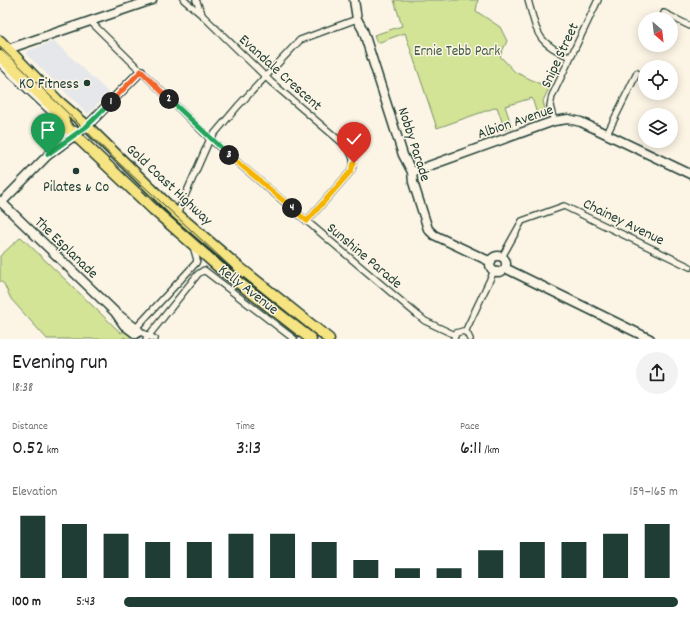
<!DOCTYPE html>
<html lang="en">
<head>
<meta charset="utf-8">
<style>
	:root { --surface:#fff; --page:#f2f2f2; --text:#202124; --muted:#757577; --accent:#1f3d34 }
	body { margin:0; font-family:Dekko,sans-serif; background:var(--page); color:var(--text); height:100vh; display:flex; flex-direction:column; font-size:15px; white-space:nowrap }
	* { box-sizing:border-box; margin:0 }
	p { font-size:13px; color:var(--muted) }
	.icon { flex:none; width:22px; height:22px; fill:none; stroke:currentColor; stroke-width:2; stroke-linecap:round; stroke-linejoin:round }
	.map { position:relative; height:339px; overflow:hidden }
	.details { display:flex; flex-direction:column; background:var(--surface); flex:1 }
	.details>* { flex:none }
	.needle { width:26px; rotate:152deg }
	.controls { position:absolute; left:638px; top:12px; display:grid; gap:8px }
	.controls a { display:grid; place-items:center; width:40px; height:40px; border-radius:50%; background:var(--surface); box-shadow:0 2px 10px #0003; font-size:20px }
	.pin { position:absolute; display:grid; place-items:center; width:34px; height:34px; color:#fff; margin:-41px -17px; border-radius:50% 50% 50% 0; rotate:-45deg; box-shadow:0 0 4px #0007 }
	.pin .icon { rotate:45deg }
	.km { position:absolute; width:20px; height:20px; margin:-10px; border-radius:50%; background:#222; color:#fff; font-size:11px; line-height:20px; text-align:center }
	.round { display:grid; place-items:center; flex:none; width:42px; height:42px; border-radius:21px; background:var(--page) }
	.overview { display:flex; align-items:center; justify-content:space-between; height:68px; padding:0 12px }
	h1 { font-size:22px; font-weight:600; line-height:30px }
	.figures { display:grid; grid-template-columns:repeat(3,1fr); gap:6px; height:68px; padding:4px 12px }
	.figures div { display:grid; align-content:center }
	.figures b { font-size:20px; font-weight:600 }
	.figures small { font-size:11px; font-weight:400 }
	.figures p { font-size:11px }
	.chart { height:112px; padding:8px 12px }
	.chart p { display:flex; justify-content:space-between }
	.chart svg { width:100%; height:72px; margin-top:4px; stroke:var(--accent); stroke-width:6 }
	ul { padding:0 12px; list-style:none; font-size:13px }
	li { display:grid; grid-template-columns:64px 48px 1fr; align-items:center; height:30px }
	li i { height:10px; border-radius:5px; background:var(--accent) }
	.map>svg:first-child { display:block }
	.built { fill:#e5e7ea }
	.green { fill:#d3e497; stroke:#799066 }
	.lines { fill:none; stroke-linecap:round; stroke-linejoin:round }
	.street-casing { stroke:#1f3d34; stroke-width:8 }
	.secondary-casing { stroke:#1f3d34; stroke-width:11 }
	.highway-casing { stroke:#1f3d34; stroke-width:13 }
	.street { stroke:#fcf5e5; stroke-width:5.5 }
	.secondary { stroke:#fcf5e5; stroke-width:8 }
	.highway { stroke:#f6e381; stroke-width:10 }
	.tram { stroke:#1f3d34; stroke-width:1 }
	.split-1-casing { stroke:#fff; stroke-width:8 }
	.split-2-casing { stroke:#fff; stroke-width:8 }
	.split-3-casing { stroke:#fff; stroke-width:8 }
	.split-4-casing { stroke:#fff; stroke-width:8 }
	.split-5-casing { stroke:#fff; stroke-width:8 }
	.split-1 { stroke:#22a559; stroke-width:5 }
	.split-2 { stroke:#f0652b; stroke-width:5 }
	.split-3 { stroke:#22a559; stroke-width:5 }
	.split-4 { stroke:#f5b400; stroke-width:5 }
	.split-5 { stroke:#f5b400; stroke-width:5 }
	.poi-dot { fill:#1f3d34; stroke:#fcf5e5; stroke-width:1.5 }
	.labels { text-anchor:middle; stroke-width:3; stroke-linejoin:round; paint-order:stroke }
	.park-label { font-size:15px; fill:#435e48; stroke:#fcf5e5 }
	.street-label { font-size:15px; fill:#1f3d34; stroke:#fcf5e5 }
	.poi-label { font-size:15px; fill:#1f3d34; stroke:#fcf5e5; text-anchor:end }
</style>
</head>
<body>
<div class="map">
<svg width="690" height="339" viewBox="0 0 690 339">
	<rect width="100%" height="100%" fill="#fcf5e5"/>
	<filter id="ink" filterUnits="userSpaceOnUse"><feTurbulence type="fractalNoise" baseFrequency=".025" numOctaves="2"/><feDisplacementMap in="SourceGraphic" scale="8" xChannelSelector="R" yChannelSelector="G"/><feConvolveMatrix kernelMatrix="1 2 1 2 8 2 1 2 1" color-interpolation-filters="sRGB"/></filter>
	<g filter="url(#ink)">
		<path class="built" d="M54,41L109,93L88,114L26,54L27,51Z"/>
		<path class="green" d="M394,0H478L476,11L500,27L507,41L500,56L515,72L549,88L543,101L546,114L538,117L532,98L505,106L512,127L505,130L497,107L437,128L405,33L377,43L374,35L402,26Z
			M21,237L121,333L126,329L131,336L128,339L124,337L122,339H47L11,299L4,284L0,281V256Z"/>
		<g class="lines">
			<g class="street-casing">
				<path id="street" d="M184,0L203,16L271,82L347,147C352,154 356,163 351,171L307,221
					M196,0L202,14
					M528,0C538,35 536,42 570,57
					M664,13L690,26
					M90,21L210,139L414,312L425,321L455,335
					M0,64L54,115
					M554,121L550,106L552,96L598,0
					M607,134L637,73
					M177,214L210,139L238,106L300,40L357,19
					M502,257L522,221L564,206L690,267
					M136,328L196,263L197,260L193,246
					M139,331L155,339
					M465,332L494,271
					M146,339L198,274L204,270L294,339
					M454,339L456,333L463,331L467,333L470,339"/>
			</g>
			<g class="secondary-casing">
				<path id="secondary" d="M354,0L357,19L363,30L403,155L412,172L413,182L428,229L434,235L491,262
					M8,49L152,0
					M52,147L63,136L75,131
					M412,172L554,121L568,119L581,122L690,174
					M0,201L115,312L139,331L136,334L124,325L115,312
					M1,203L48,155L87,126L141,71
					M490 264a8 8 0 1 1 16 0a8 8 0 1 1-16 0Z
					M505,268L650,339"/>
			</g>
			<g class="highway-casing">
				<path id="highway" d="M0,41L58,101L87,126L177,214L235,264L329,339
					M0,56L63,117L65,125L75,135L154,210L221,269L311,339"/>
			</g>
			<use href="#street" class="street"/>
			<use href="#secondary" class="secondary"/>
			<use href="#highway" class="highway"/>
			<path class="tram" d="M0,47L121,165L233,269L321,339"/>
		</g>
	</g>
	<g class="lines" filter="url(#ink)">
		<g class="split-1-casing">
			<path id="split-1" d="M48,154L87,126L111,102"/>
		</g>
		<g class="split-2-casing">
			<path id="split-2" d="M111,102L141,71L169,99"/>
		</g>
		<g class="split-3-casing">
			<path id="split-3" d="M169,99L229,155"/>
		</g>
		<g class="split-4-casing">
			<path id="split-4" d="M229,155L292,208"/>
		</g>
		<g class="split-5-casing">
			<path id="split-5" d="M292,208L307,221L351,171L354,163"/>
		</g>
		<use href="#split-1" class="split-1"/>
		<use href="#split-2" class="split-2"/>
		<use href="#split-3" class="split-3"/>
		<use href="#split-4" class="split-4"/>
		<use href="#split-5" class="split-5"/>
	</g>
	<g class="poi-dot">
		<circle cx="87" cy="83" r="4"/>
		<circle cx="76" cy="171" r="4"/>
	</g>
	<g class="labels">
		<g class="park-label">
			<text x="457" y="55">Ernie Tebb Park</text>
		</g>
		<g class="street-label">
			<text transform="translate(559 55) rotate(-65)" y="5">Snipe Street</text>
			<text transform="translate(281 72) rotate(42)" y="5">Evandale Crescent</text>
			<text transform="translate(515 121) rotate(-19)" y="5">Albion Avenue</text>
			<text transform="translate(415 144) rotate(72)" y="5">Nobby Parade</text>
			<text transform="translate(170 184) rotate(43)" y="5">Gold Coast Highway</text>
			<text transform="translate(624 221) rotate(26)" y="5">Chainey Avenue</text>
			<text transform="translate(67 247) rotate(44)" y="5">The Esplanade</text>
			<text transform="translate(365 255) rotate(40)" y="5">Sunshine Parade</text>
			<text transform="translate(249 289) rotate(38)" y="5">Kelly Avenue</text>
		</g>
		<g class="poi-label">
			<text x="79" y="88">KO Fitness</text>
			<text x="76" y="191" text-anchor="middle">Pilates &amp; Co</text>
		</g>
	</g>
</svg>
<div class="controls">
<a><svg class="needle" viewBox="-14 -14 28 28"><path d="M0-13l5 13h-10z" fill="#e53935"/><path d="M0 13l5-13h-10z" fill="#757577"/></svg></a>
<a><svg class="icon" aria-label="locate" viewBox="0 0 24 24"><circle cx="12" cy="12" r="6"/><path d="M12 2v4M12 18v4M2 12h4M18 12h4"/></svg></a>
<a><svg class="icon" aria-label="layers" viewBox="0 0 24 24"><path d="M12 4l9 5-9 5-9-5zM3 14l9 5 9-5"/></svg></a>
</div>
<div class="pin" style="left:48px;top:154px;background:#1e9e55"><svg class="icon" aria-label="arrive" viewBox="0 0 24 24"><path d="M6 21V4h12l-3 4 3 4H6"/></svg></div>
<div class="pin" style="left:354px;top:163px;background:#d93025"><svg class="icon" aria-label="check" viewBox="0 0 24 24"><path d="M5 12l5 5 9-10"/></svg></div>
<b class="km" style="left:111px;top:102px">1</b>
<b class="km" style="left:169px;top:99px">2</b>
<b class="km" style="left:229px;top:155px">3</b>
<b class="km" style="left:292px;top:208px">4</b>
</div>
<section class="details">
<div class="overview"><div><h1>Evening run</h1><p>18:38</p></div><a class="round"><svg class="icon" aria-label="share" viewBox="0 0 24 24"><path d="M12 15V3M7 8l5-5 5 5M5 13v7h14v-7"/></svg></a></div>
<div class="figures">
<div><p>Distance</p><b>0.52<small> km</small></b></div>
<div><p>Time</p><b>3:13</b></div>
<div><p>Pace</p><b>6:11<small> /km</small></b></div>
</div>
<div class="chart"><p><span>Elevation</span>159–165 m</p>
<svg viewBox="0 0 160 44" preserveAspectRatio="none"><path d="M5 44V6M15 44V11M25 44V17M35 44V22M45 44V22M55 44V17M65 44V17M75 44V22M85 44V33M95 44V38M105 44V38M115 44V27M125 44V22M135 44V22M145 44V17M155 44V11"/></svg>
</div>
<ul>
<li><b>100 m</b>5:43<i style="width:100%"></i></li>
</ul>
</section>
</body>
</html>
